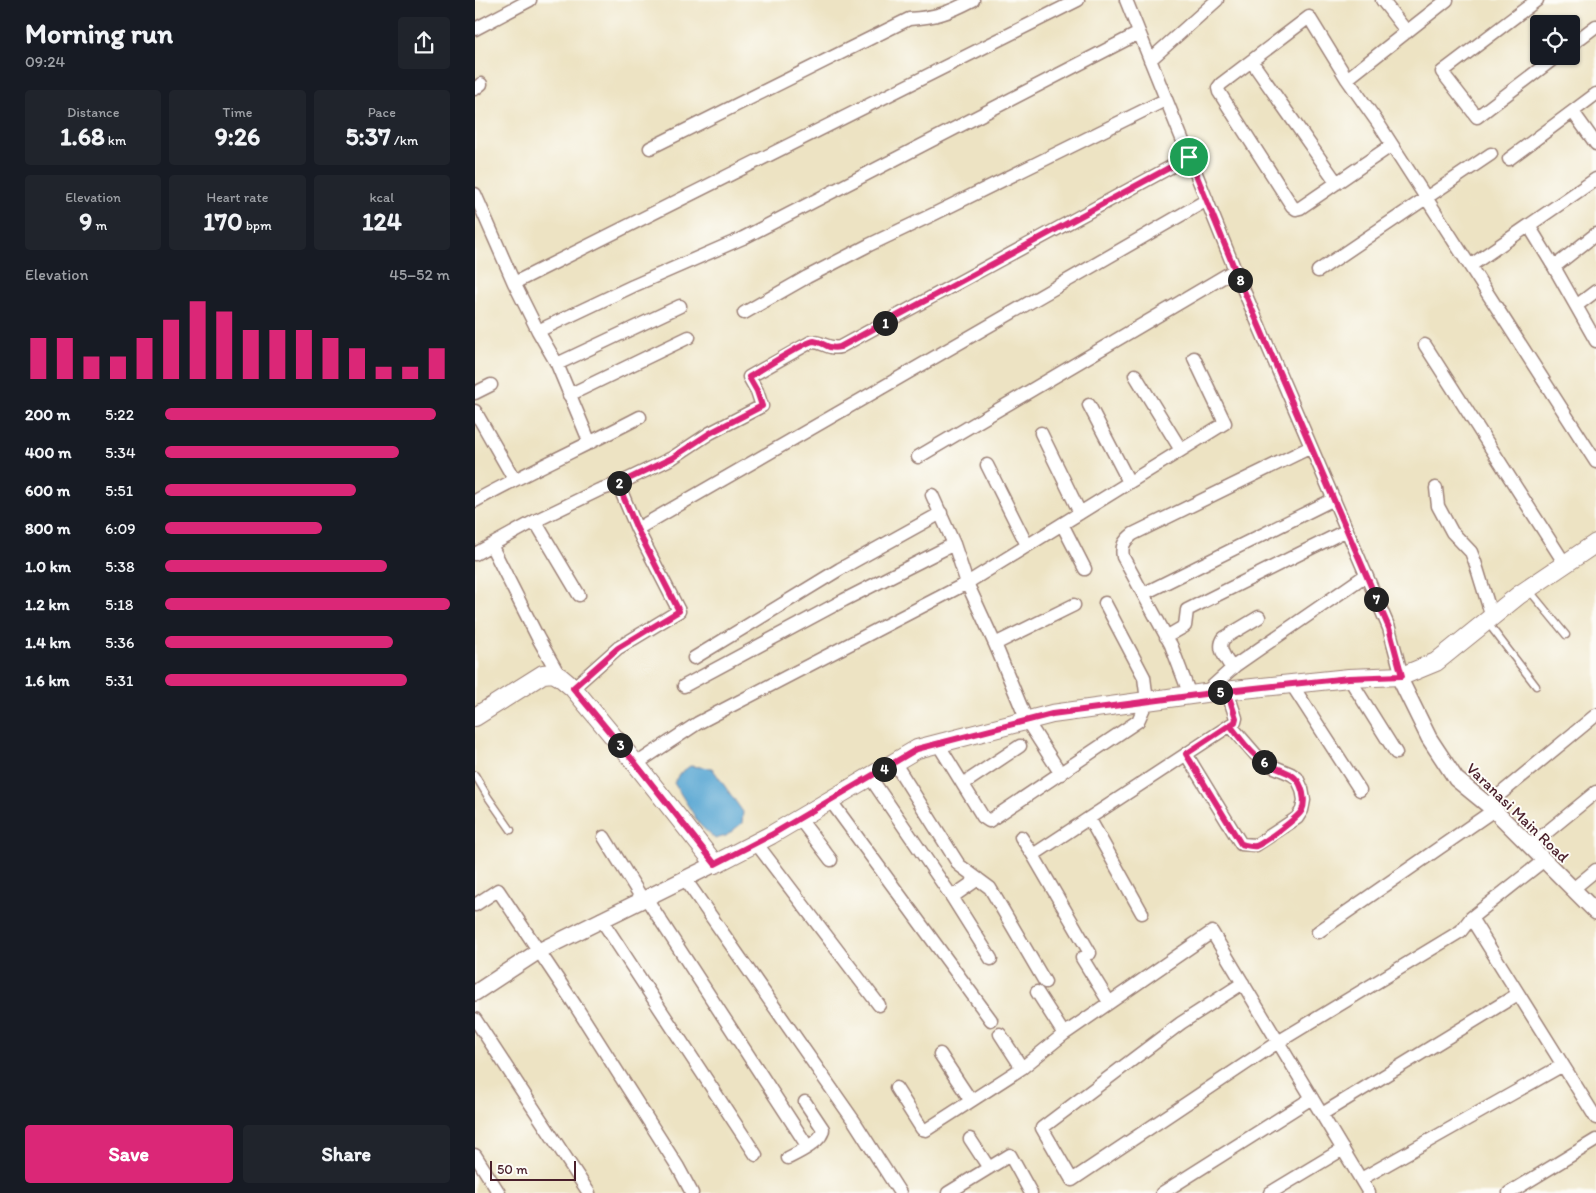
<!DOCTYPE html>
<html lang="en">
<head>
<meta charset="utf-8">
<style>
	:root { --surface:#171b24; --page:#20242c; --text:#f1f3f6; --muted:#9ea1a6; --accent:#db2777 }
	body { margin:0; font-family:Itim,sans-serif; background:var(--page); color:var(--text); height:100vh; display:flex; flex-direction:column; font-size:19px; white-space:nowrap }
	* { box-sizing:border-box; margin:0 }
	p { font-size:16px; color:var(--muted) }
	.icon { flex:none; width:28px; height:28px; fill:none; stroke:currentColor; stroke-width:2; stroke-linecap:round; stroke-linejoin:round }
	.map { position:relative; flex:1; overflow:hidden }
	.details { display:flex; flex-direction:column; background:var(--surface); width:475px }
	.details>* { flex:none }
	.tools { position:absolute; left:1055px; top:15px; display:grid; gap:10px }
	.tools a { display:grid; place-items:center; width:50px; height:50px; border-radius:5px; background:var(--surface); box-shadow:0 1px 4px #0004; font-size:25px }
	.scale { position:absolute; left:15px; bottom:12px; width:86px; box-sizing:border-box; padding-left:5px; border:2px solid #4a1f2b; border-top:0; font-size:14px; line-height:18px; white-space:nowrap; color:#4a1f2b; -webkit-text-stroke:4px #fdfcf7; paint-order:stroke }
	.pin { position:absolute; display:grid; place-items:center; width:42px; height:42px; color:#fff; margin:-21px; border:2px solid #fff; border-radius:50%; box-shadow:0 1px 5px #0007 }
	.km { position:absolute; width:25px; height:25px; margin:-12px; border-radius:50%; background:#222; color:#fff; font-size:14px; line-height:25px; text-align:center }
	.round { display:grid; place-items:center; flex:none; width:52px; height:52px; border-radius:5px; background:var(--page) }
	.summary { display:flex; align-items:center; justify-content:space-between; height:85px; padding:0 25px }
	h1 { font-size:28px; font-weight:700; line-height:38px }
	.metrics { display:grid; grid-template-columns:repeat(3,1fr); gap:8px; height:85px; padding:5px 25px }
	.metrics div { display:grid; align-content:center; border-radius:5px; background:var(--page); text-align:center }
	.metrics b { font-size:25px; font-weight:700 }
	.metrics small { font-size:14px; font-weight:400 }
	.metrics p { font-size:14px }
	.chart { height:140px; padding:10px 25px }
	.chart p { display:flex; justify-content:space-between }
	.chart svg { width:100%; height:90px; margin-top:5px; stroke:var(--accent); stroke-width:6 }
	.action { display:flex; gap:10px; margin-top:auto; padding:10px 25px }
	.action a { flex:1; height:58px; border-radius:5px; background:var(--accent); color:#fff; font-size:20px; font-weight:700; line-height:58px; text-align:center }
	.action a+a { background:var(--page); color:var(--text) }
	ul { padding:0 25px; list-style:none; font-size:16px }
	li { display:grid; grid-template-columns:80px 60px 1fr; align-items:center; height:38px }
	li i { height:12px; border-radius:6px; background:var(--accent) }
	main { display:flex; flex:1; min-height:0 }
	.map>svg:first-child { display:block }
	.water { fill:#5aa7d3; stroke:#52637f }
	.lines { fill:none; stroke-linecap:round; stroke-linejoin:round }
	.service-casing { stroke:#9c8177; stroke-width:9 }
	.minor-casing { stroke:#9c8177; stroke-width:15 }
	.tertiary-casing { stroke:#9c8177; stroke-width:18 }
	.secondary-casing { stroke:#9c8177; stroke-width:20 }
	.service { stroke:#fff; stroke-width:6 }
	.minor { stroke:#fff; stroke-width:12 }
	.tertiary { stroke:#fff; stroke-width:15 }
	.secondary { stroke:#fff; stroke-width:18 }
	.route-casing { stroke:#fff; stroke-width:10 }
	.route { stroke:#db2777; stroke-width:6 }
	.labels { text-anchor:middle; stroke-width:4; stroke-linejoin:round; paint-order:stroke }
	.street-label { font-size:16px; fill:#4a1f2b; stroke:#fdfcf7 }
</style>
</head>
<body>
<main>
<section class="details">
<div class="summary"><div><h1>Morning run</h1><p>09:24</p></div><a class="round"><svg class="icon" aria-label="share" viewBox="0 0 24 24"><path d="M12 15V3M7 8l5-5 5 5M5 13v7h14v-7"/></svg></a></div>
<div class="metrics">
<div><p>Distance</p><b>1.68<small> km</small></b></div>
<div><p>Time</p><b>9:26</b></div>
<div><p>Pace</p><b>5:37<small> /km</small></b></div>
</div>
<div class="metrics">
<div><p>Elevation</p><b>9<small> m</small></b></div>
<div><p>Heart rate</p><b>170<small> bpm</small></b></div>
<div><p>kcal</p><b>124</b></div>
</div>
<div class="chart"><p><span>Elevation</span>45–52 m</p>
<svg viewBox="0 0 160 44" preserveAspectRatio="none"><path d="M5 44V24M15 44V24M25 44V33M35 44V33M45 44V24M55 44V15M65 44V6M75 44V11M85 44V20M95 44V20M105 44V20M115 44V24M125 44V29M135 44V38M145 44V38M155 44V29"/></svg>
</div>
<ul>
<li><b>200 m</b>5:22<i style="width:95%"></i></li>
<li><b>400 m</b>5:34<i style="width:82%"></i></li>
<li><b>600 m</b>5:51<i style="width:67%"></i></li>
<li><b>800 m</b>6:09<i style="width:55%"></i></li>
<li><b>1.0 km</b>5:38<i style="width:78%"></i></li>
<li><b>1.2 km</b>5:18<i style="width:100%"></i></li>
<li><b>1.4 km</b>5:36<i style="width:80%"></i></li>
<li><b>1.6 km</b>5:31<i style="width:85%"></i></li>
</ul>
<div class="action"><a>Save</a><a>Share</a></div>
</section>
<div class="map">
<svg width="1121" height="1193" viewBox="0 0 1121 1193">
	<rect width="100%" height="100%" fill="#fdfcf7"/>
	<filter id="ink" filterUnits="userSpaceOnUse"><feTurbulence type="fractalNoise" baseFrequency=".02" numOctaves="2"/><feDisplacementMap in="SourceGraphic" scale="10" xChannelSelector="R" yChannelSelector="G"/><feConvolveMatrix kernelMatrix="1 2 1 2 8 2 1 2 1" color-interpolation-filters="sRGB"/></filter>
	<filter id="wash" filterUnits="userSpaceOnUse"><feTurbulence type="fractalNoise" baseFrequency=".0096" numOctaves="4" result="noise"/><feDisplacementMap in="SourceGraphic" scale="20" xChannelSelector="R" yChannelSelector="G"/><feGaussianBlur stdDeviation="1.12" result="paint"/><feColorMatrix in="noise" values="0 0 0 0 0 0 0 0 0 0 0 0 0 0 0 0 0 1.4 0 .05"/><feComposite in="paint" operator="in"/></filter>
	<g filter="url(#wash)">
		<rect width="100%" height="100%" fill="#ede3c3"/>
		<path class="water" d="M215,766L237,768L268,812L267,823L251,836L240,839L225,825L199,783L204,774Z"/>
	</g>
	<g filter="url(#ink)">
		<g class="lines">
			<g class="service-casing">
				<path id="service" d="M1054,590L1091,635
					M1012,622L1061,686
					M0,775L13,797L36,830"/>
			</g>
			<g class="minor-casing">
				<path id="minor" d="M651,0L760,270L914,628L927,676
					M907,0L932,32
					M1062,0L967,72L1002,117L1082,56
					M0,29L55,0
					M1096,45L1121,26
					M675,60L742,0
					M777,62L862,183
					M872,79L972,0
					M0,89L6,84
					M1098,112L1121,144
					M917,145L825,208L821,209L817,206L744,92L743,88L746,84L834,17L872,79L903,123L1121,462
					M175,148L434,19C462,17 473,13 498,0
					M1034,159L1121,94
					M0,194L39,283L63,331L82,364L115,443
					M1054,226L1079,267L1121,341
					M995,266L1121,179
					M1079,267L1121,234
					M843,271L1016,154
					M39,283L603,0
					M1101,306L1121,291
					M269,313L332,277L394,245L459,214L690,100
					M63,331L158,286L268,238L664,33
					M950,345L1090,564
					M82,364L205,306
					M660,375L706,450
					M0,393L16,385
					M94,395L214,337
					M614,405L654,482
					M0,411L39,479
					M566,433L605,513
					M443,457L760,270
					M512,465L552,545
					M961,488L963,506L977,532L996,552L1000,562L1017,617
					M457,495L479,544L492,583L520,644L552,721L586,774
					M0,501C54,471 110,446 165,417
					M60,521L104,595
					M587,524L610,569
					M162,529L732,200
					M16,545L63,638L85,677
					M0,554L60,521L124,490L143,484L197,458L235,433L287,406L282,391L274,377L336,342C348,341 353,350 365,347L714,157
					M668,594L859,499
					M691,637L710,626L712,610L872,530
					M520,644L599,605
					M219,658L365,569L466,513
					M757,669C752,659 741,649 749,638L784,617
					M874,678L921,753
					M817,685L885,790
					M209,686L369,600L479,544
					M98,688L143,648L204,611L162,529L143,484
					M730,693L761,665L891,575
					M715,695L696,645L648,557C646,546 649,541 658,534L836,447
					M463,744L508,817L514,821L663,721L672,701L669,677L630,603
					M711,754L766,844L781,845L822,818L827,810L829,800L827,789L822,778L816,774L790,763L781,755L755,725
					M419,762L484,865L515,888L570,982
					M161,764L223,723L492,583L750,423L719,358
					M395,777L477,897L516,959
					M488,784L545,746
					M355,800L516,1020
					M1012,805L1121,715
					M324,818L356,860
					M614,818L667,913
					M129,837L168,900
					M546,837L558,855
					M281,843L404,1005
					M1055,846L1121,792
					M210,879L379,1121L425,1193
					M1098,889L1121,870
					M477,897L503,879
					M171,898L333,1147
					M0,905L23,890L100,1005L203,1167L217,1193
					M996,918L1121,1118
					M126,919L281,1155
					M843,932L1019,810
					M615,953L558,855L760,722L761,718L752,691
					M607,958L634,1002
					M768,983L706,1023L567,1128L597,1180L803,1042L986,931L996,918L1068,861
					M562,992L589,1034
					M0,1019L114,1193
					M525,1034L547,1068L589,1034L737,932L894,1193
					M465,1054L496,1101
					M421,1088L447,1129L451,1130L547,1068
					M847,1114L1043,994
					M495,1139L514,1168
					M0,1155L24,1193
					M313,1158C323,1153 348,1141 348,1129L330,1102
					M886,1179L1088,1065
					M473,1193L535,1155L556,1193
					M687,1193L837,1098
					M795,1193L868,1149
					M1034,1193L1121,1140"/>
			</g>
			<g class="tertiary-casing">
				<path id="tertiary" d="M924,677L954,738L981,779L1019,810L1121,912
					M0,993L64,951L240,864"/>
			</g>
			<g class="secondary-casing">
				<path id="secondary" d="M0,717L68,674L78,673L85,677L98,688L161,764L240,864L296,835L442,749L577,714L730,693L874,678L927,676L961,662L1044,595L1121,543"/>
			</g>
			<use href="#service" class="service"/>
			<use href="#minor" class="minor"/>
			<use href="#tertiary" class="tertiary"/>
			<use href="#secondary" class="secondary"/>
		</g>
	</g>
	<g class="lines" filter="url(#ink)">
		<g class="route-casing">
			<path id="route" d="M714,157L365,347C351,350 350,342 339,341C331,341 284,371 274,377L282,391L287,406L235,433L197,458L143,484L162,529L204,611L143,648L98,688L161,764L240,864L296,835L442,749L577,714L752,691L761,718L760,722L755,725L711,754L766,844C771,845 777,847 781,846C789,843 824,817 827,810C830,804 829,794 826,787C820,770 802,771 789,762C775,753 765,738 755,725L760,722L761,718L752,691L874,678L927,676L914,628L760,270L714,157"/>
		</g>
		<use href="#route" class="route"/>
	</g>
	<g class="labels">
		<g class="street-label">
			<text transform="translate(1043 812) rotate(44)" y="6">Varanasi Main Road</text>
		</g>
	</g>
</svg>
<div class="tools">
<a><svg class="icon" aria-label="locate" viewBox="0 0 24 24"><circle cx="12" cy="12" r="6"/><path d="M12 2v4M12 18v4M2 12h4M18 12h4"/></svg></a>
</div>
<div class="scale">50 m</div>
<div class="pin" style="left:714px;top:157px;background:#1e9e55"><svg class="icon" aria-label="arrive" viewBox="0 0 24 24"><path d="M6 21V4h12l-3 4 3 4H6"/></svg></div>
<b class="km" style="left:410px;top:323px">1</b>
<b class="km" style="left:144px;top:483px">2</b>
<b class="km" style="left:145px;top:745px">3</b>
<b class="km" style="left:409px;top:769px">4</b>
<b class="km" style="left:745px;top:692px">5</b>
<b class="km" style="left:789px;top:762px">6</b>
<b class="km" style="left:901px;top:599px">7</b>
<b class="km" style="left:765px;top:280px">8</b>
</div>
</main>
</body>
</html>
